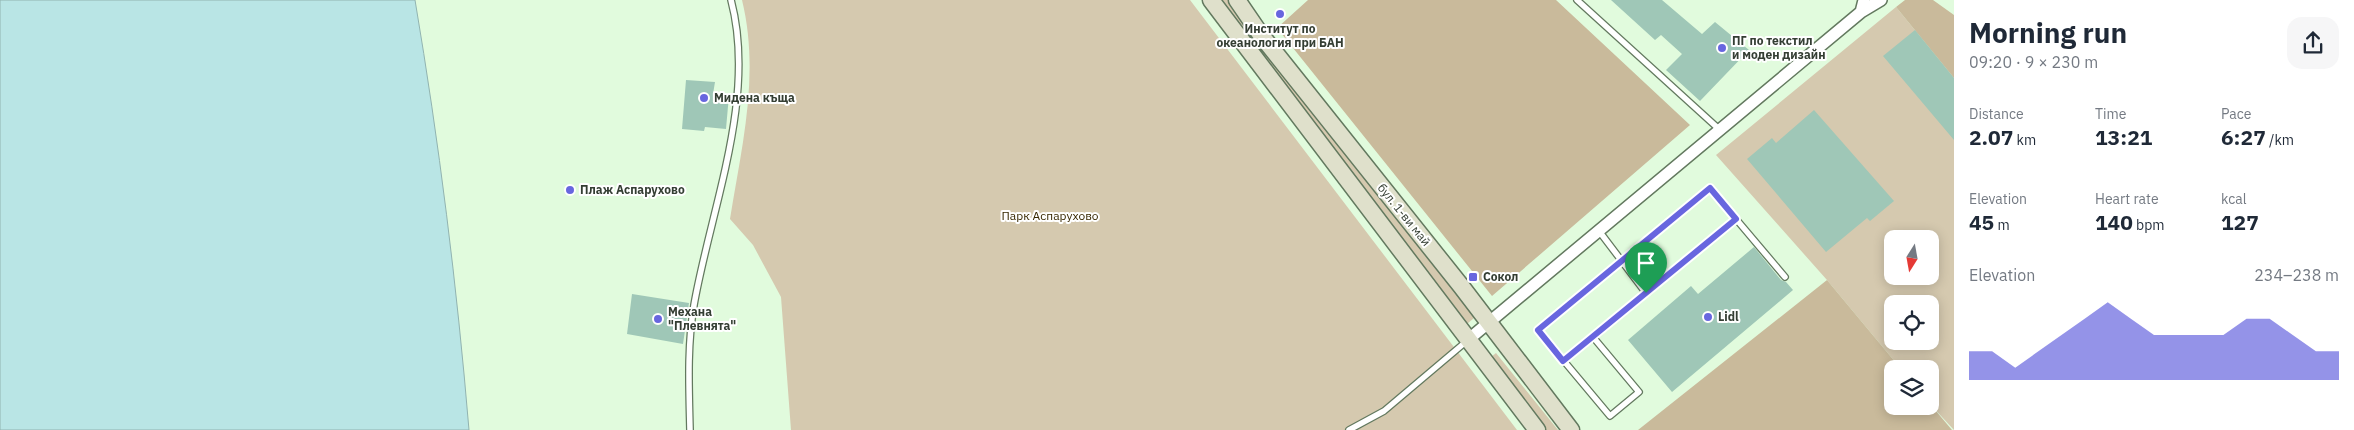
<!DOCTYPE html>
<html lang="en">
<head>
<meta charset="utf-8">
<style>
	:root { --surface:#fff; --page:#f6f6f7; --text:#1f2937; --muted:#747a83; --accent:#6866df }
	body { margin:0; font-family:"IBM Plex Sans",sans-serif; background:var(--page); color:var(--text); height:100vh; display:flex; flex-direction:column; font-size:19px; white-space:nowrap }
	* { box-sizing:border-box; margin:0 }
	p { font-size:16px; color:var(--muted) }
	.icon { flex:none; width:28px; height:28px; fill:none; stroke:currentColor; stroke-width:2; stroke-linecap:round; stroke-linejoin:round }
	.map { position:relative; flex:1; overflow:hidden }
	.sheet { display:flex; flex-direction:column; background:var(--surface); width:400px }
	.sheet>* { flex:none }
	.needle { width:32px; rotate:191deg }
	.tools { position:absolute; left:1884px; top:230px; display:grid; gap:10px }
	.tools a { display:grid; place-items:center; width:55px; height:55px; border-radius:10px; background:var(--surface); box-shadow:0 2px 12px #0003; font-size:25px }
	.pin { position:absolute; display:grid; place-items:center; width:42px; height:42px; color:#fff; margin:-51px -21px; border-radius:50% 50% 50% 0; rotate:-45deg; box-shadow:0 0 5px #0007 }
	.pin .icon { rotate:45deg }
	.round { display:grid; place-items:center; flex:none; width:52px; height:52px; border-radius:15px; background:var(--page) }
	.overview { display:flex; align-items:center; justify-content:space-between; height:85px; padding:0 15px }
	h1 { font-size:28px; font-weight:700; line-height:38px }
	.stats { display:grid; grid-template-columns:repeat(3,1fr); gap:8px; height:85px; padding:5px 15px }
	.stats div { display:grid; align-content:center }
	.stats b { font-size:21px; font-weight:700 }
	.stats small { font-size:14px; font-weight:400 }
	.stats p { font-size:14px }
	.chart { height:140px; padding:10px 15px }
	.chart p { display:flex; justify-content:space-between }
	.chart svg { width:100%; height:90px; margin-top:5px; fill:var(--accent); opacity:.7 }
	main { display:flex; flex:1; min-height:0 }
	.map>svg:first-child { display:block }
	.green { fill:#d5c9af; fill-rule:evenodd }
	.forest { fill:#c9ba9b }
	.water { fill:#b9e5e5; stroke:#91b3b0 }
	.building { fill:#9fc7b7 }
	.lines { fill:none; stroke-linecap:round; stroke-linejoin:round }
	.service-casing { stroke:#63795f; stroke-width:8 }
	.minor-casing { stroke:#63795f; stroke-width:14 }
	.secondary-casing { stroke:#63795f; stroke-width:19 }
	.service { stroke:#fff; stroke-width:5.5 }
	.minor { stroke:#fff; stroke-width:11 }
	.secondary { stroke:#dfe0cb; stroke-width:16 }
	.route-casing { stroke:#fff; stroke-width:10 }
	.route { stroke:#6866df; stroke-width:6 }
	.poi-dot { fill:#6866df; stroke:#fff; stroke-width:2 }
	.labels { text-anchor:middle; stroke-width:4; stroke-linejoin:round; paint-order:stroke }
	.poi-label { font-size:12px; font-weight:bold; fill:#343e33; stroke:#fff; text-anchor:start }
	.street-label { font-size:12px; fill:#343e33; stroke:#fff }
	.park-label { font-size:12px; fill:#372700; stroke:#fff }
</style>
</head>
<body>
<main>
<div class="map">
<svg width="1954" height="430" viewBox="0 0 1954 430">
	<rect width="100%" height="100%" fill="#e1fbdd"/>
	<path class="green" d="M742,0H1190L1517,430H791L781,297L753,245L730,219C742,145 760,74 742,0Z
		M1212,0H1237L1480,313L1461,329Z
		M1896,7L1954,78V430L1930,404V369H1901L1827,280L1716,155ZM1892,239H1930V276H1892ZM1892,304H1930V341H1892Z
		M1496,353L1558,430H1545L1491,357Z"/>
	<path class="forest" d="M1308,0H1556L1690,125L1492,296L1277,28Z
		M1905,0H1933L1954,15V78L1896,7Z
		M1827,280L1901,369H1892V406H1930V404L1952,430H1638Z"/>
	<path class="water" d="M0,0H415C439,142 457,286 469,430H0Z"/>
	<path class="building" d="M1611,0H1662L1702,34L1715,22L1749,50L1700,101L1666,70L1682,54L1661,35L1655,40Z
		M1915,30L1954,78V140L1883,56Z
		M686,80L715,82L713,94L729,95L726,129L705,127L704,131L682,129Z
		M1814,110L1894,201L1870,221L1867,218L1826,252L1747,159L1772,138L1776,143Z
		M1754,247L1781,280L1786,282L1793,290L1672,392L1628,340L1691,286L1698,294Z
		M632,294L689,303L683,344L627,334Z"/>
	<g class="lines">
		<g class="service-casing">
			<path id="service" d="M1577,0L1720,130
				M1710,188L1736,219L1593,337L1639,392L1610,416L1538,330Z
				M1736,219L1785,277
				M1599,231L1646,293
				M1563,361L1593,337
				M690,430C689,388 687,346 694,305C711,208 757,98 731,0
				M1349,430L1384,411L1468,340"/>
		</g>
		<g class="minor-casing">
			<path id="minor" d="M1861,12L1881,0
				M1469,339L1861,12L1864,0"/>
		</g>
		<g class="secondary-casing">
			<path id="secondary" d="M1211,0L1537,430
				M1237,0L1261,35L1461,286L1571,430"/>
		</g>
		<use href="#service" class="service"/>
		<use href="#minor" class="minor"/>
		<use href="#secondary" class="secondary"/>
	</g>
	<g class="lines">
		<g class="route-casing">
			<path id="route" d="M1710,188L1736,219L1563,361L1538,330Z"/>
		</g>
		<use href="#route" class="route"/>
	</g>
	<g class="poi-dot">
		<circle cx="1280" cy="14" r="5"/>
		<circle cx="1722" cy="48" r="5"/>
		<circle cx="704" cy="98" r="5"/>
		<circle cx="570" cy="190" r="5"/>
		<rect x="1468" y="272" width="10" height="10" rx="2.5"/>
		<circle cx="1708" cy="317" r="5"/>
		<circle cx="658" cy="319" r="5"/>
	</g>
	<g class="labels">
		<g class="poi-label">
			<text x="1280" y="33" text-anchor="middle">Институт по<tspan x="1280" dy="14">океанология при БАН</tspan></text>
			<text x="1732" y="45">ПГ по текстил<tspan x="1732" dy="14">и моден дизайн</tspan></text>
			<text x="714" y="102">Мидена къща</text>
			<text x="580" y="194">Плаж Аспарухово</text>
			<text x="1483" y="281">Сокол</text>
			<text x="668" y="316">Механа<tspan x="668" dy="14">"Плевнята"</tspan></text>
			<text x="1718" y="321">Lidl</text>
		</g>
		<g class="street-label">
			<text transform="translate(1404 215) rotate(51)" y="4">бул. 1-ви май</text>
		</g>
		<g class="park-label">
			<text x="1050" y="220">Парк Аспарухово</text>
		</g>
	</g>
</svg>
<div class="tools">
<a><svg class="needle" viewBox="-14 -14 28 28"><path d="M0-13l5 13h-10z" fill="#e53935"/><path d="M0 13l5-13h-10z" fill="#747a83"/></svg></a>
<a><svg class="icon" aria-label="locate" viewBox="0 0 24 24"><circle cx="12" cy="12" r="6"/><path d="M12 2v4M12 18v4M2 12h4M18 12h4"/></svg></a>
<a><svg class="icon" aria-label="layers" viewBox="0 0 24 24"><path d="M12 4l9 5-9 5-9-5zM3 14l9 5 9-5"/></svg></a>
</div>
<div class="pin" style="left:1646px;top:293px;background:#1e9e55"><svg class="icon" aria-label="arrive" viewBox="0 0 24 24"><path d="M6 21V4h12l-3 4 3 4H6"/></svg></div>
</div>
<section class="sheet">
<div class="overview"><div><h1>Morning run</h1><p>09:20 · 9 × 230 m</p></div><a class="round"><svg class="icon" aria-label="share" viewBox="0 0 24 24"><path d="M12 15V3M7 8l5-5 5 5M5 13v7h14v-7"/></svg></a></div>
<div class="stats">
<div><p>Distance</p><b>2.07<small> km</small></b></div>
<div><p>Time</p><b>13:21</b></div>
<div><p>Pace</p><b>6:27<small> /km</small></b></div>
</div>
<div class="stats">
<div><p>Elevation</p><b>45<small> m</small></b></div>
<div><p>Heart rate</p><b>140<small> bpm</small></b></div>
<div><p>kcal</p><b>127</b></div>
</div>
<div class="chart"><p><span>Elevation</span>234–238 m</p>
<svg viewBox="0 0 160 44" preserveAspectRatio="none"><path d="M0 44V30L10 30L20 38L30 30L40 22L50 14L60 6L70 14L80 22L90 22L100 22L110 22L120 14L130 14L140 22L150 30L160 30V44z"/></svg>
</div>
</section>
</main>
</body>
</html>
